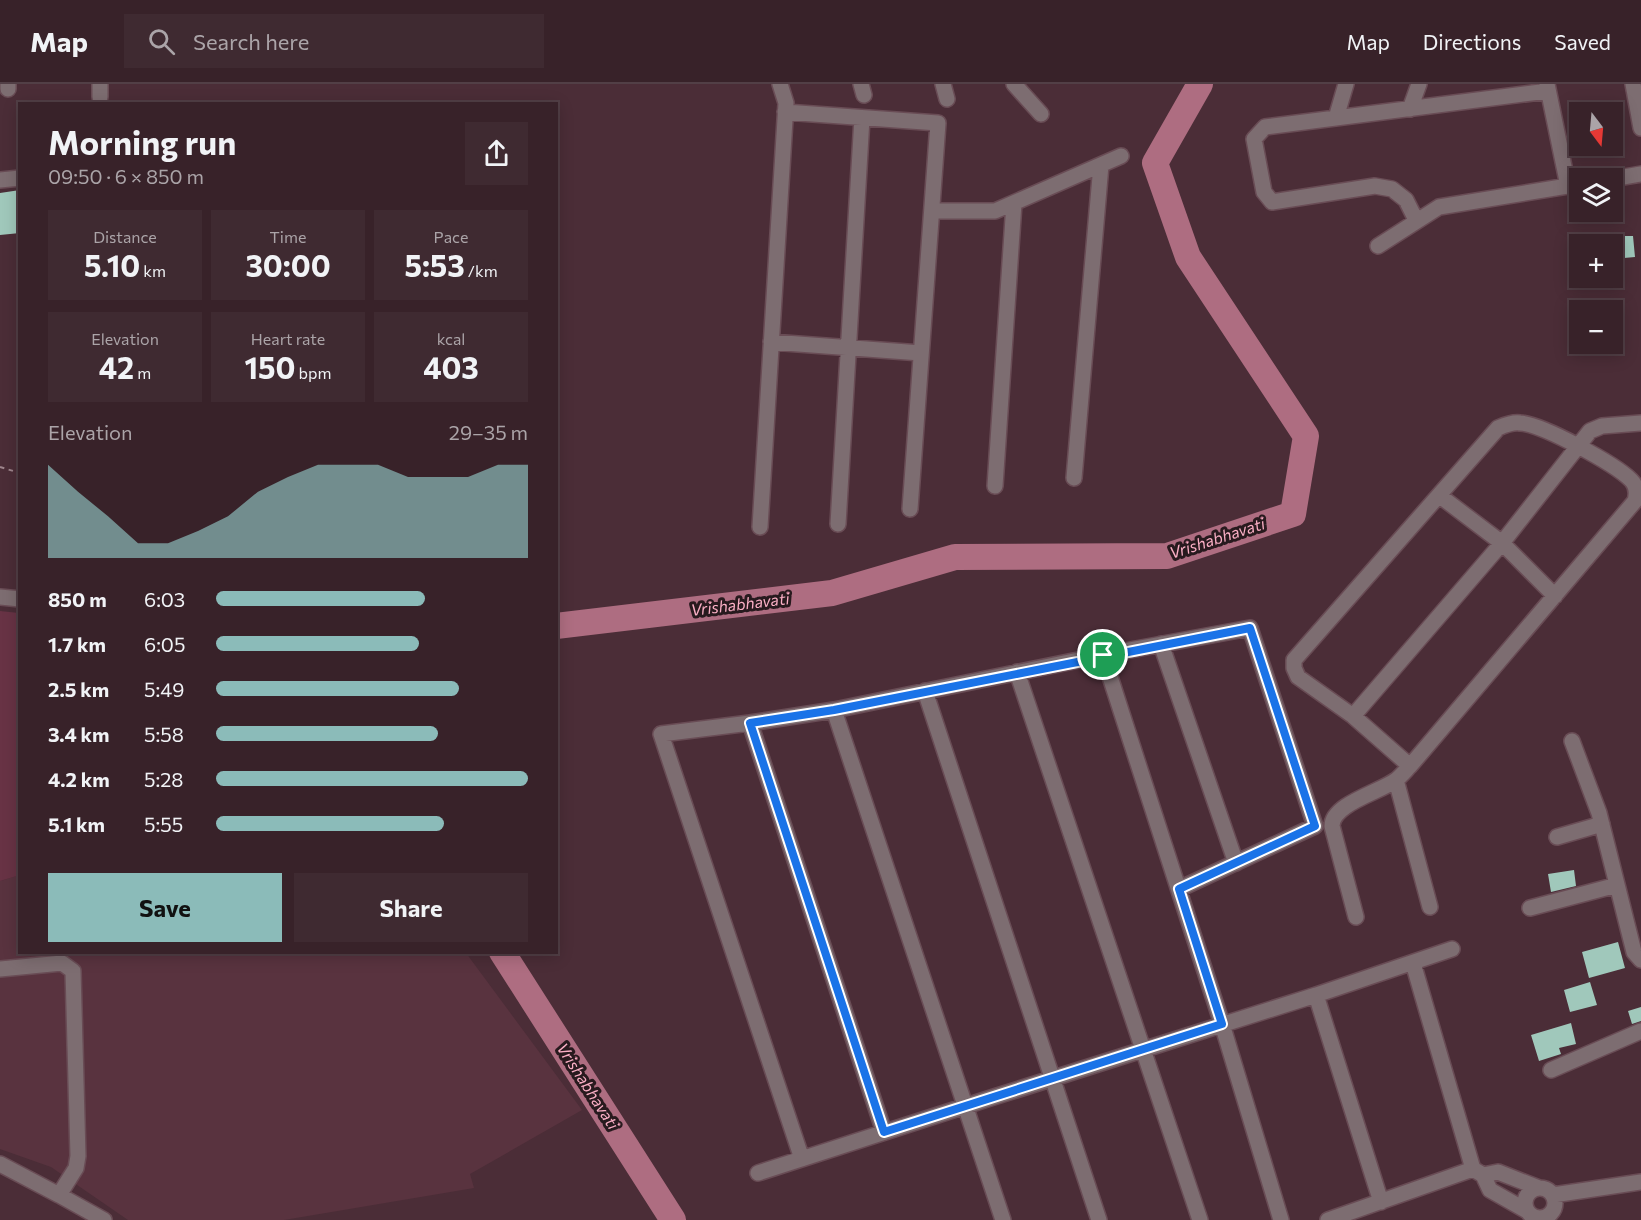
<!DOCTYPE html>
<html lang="en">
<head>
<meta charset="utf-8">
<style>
	:root { --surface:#382229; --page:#3f2a31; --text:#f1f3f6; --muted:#aba4a8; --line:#523f46; --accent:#8bbbb9 }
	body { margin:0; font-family:Commissioner,sans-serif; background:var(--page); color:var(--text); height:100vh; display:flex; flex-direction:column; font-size:22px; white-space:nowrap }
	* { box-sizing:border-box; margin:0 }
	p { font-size:20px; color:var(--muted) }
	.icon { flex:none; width:33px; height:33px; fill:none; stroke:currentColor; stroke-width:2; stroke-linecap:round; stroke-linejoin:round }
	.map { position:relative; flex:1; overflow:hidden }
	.drawer { position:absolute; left:18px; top:18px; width:540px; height:852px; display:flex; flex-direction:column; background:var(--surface); border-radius:0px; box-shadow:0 3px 15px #0003,0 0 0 2px var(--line) }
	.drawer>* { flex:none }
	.needle { width:39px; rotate:164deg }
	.controls { position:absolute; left:1569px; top:18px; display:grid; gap:12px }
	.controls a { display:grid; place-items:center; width:54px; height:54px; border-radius:0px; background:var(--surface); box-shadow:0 3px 15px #0003,0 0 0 2px var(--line); font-size:30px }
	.pin { position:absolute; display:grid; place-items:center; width:51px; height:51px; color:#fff; margin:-26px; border:3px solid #fff; border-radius:50%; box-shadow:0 2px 6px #0007 }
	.round { display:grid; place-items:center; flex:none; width:63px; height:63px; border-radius:0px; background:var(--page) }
	.head { display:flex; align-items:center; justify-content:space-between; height:102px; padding:0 30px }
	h1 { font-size:33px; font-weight:700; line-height:45px }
	.metrics { display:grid; grid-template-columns:repeat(3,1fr); gap:9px; height:102px; padding:6px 30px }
	.metrics div { display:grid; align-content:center; border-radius:0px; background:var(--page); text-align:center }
	.metrics b { font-size:30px; font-weight:700 }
	.metrics small { font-size:16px; font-weight:400 }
	.metrics p { font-size:16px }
	.chart { height:168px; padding:12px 30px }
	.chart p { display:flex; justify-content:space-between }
	.chart svg { width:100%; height:108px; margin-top:6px; fill:var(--accent); opacity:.7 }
	.cta { display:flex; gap:12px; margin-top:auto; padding:12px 30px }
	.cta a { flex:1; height:69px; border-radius:0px; background:var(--accent); color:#111; font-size:24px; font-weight:700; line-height:69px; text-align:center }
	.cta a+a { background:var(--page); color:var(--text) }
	ul { padding:0 30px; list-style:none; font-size:20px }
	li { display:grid; grid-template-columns:96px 72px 1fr; align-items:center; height:45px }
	li i { height:15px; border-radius:8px; background:var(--accent) }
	header { display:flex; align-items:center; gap:36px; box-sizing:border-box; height:84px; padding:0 30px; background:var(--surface); border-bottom:2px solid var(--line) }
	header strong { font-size:28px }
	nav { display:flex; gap:33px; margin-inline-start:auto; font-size:21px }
	.search { width:420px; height:54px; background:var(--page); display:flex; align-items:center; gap:15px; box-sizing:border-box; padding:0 21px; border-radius:0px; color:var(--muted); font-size:22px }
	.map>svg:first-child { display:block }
	.built { fill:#59333f }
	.green { fill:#683345 }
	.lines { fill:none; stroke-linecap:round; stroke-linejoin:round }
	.river { stroke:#ae6d81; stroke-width:26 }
	.building { fill:#a0c8bb }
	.minor-casing { stroke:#694c55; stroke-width:18 }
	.path { stroke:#9e858c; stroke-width:2; stroke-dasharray:4.5 4.5; stroke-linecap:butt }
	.minor { stroke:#7d6d71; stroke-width:15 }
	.route-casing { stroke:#fff; stroke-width:12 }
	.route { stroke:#1a73e8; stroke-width:8 }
	.labels { text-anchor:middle; stroke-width:6; stroke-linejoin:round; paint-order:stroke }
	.water-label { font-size:16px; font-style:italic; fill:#fbafc5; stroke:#281a1e }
</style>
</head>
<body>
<header>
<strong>Map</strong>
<div class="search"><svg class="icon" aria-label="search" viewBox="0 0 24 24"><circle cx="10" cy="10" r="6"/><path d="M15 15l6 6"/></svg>Search here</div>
<nav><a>Map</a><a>Directions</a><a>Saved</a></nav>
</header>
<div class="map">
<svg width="1641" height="1136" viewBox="0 0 1641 1136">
	<rect width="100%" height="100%" fill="#4b2d37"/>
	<path class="built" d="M19,791L20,868L466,869L582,1026L470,1090L474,1104L284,1136H128L51,1083L0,1065V797Z"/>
	<path class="green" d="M0,527L19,529L20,791L0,797Z"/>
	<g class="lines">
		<path class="river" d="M556,542L832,509L955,473L1167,472L1293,430L1306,352L1188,173L1155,79L1200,0
			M502,868L673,1136"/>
	</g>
	<path class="building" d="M20,106V149L0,151V109Z
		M1622,152H1633L1635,173L1624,174Z
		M1574,786L1576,802L1551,808L1548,790Z
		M1618,858L1625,884L1589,894L1582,868Z
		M1590,898L1597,921L1570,928L1564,906Z
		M1641,923V937L1632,940L1628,927Z
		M1571,939L1576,960L1559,964L1561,970L1539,977L1531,951Z"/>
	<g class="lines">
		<g class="minor-casing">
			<path id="minor" d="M8,0V5
				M100,0V13
				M861,0L864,11
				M943,0L947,15
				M1014,0L1041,30
				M1547,0L1568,102
				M1633,0L1641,44
				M1410,25L1419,0
				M785,28L938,39L910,425
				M1336,34L1346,0
				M1612,95L1641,90
				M0,96L20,94
				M932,127H995L1121,72
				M1416,136L1406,116L1392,105L1375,102L1272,118L1264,108L1254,55L1265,43L1548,7
				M1378,162L1439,123L1580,100
				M771,258L921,269
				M1074,394L1101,81
				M995,402L1014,119
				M1440,412L1502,459L1555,512
				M838,440L862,34
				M760,443L786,19L780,0
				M0,513L20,515
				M1161,560L1236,779
				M1103,571L1250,544L1315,742L1179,805
				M1017,588L1200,1136
				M925,607L1099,1136
				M834,626L750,639L884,1048
				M1353,632L1502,459L1590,347L1602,342L1641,339
				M750,639L661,650L802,1075
				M1572,657L1599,729L1634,868L1641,876
				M1396,696L1430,823
				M1557,753L1602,740
				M1530,824L1617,801
				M1356,833L1332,742C1332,720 1380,708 1396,696C1401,692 1406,686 1410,682L1635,417C1637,410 1637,402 1631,396C1615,380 1542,340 1520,339C1513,338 1505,341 1498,344L1294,576V584L1298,593L1353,632L1410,682
				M1413,879L1473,1085
				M0,885L62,879L73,887L78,1072L76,1084L59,1111L0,1080
				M1316,911L1452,865
				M1551,986L1641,947
				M758,1089C944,1029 1129,969 1316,911L1381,1118
				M1525 1119a15 15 0 1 1 30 0a15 15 0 1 1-30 0Z
				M59,1111L104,1136
				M1553,1111L1641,1098
				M1527,1127L1490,1106L1483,1091L1498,1088L1539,1104
				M1003,1136L834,626L1103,571L1222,940L1281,1136
				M1328,1136L1473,1085L1483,1091"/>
		</g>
		<path class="path" d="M0,383L20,389"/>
		<use href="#minor" class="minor"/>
	</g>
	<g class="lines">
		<g class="route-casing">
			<path id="route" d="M1250,544L1315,742L1179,805L1222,940L884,1048L750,639L834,626Z"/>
		</g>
		<use href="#route" class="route"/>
	</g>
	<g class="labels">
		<g class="water-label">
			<text transform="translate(1217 454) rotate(-18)" y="6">Vrishabhavati</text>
			<text transform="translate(740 520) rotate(-7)" y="6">Vrishabhavati</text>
			<text transform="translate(588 1002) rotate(57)" y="6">Vrishabhavati</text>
		</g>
	</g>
</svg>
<div class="controls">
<a><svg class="needle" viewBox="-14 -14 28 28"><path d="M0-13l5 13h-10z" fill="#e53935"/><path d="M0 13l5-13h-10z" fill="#aba4a8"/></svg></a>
<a><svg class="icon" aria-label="layers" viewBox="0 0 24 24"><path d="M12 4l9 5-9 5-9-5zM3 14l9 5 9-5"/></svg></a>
<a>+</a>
<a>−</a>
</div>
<div class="pin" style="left:1103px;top:571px;background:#1e9e55"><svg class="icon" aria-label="arrive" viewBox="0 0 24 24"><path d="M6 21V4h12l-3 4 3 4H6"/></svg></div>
<section class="drawer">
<div class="head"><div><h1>Morning run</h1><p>09:50 · 6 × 850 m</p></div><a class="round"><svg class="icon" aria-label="share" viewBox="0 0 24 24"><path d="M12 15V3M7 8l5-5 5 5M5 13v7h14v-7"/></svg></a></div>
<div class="metrics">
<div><p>Distance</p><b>5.10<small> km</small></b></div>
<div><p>Time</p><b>30:00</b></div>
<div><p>Pace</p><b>5:53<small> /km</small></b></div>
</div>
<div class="metrics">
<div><p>Elevation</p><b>42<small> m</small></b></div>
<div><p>Heart rate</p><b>150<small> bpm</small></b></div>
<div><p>kcal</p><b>403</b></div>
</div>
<div class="chart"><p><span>Elevation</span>29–35 m</p>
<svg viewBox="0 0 160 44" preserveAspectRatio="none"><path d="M0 44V6L10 17L20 27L30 38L40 38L50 33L60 27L70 17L80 11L90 6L100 6L110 6L120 11L130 11L140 11L150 6L160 6V44z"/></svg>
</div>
<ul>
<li><b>850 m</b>6:03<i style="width:67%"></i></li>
<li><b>1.7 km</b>6:05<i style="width:65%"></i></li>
<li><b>2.5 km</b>5:49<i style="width:78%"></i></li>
<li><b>3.4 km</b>5:58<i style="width:71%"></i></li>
<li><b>4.2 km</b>5:28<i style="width:100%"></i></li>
<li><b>5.1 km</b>5:55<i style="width:73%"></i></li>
</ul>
<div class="cta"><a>Save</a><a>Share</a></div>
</section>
</div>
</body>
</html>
